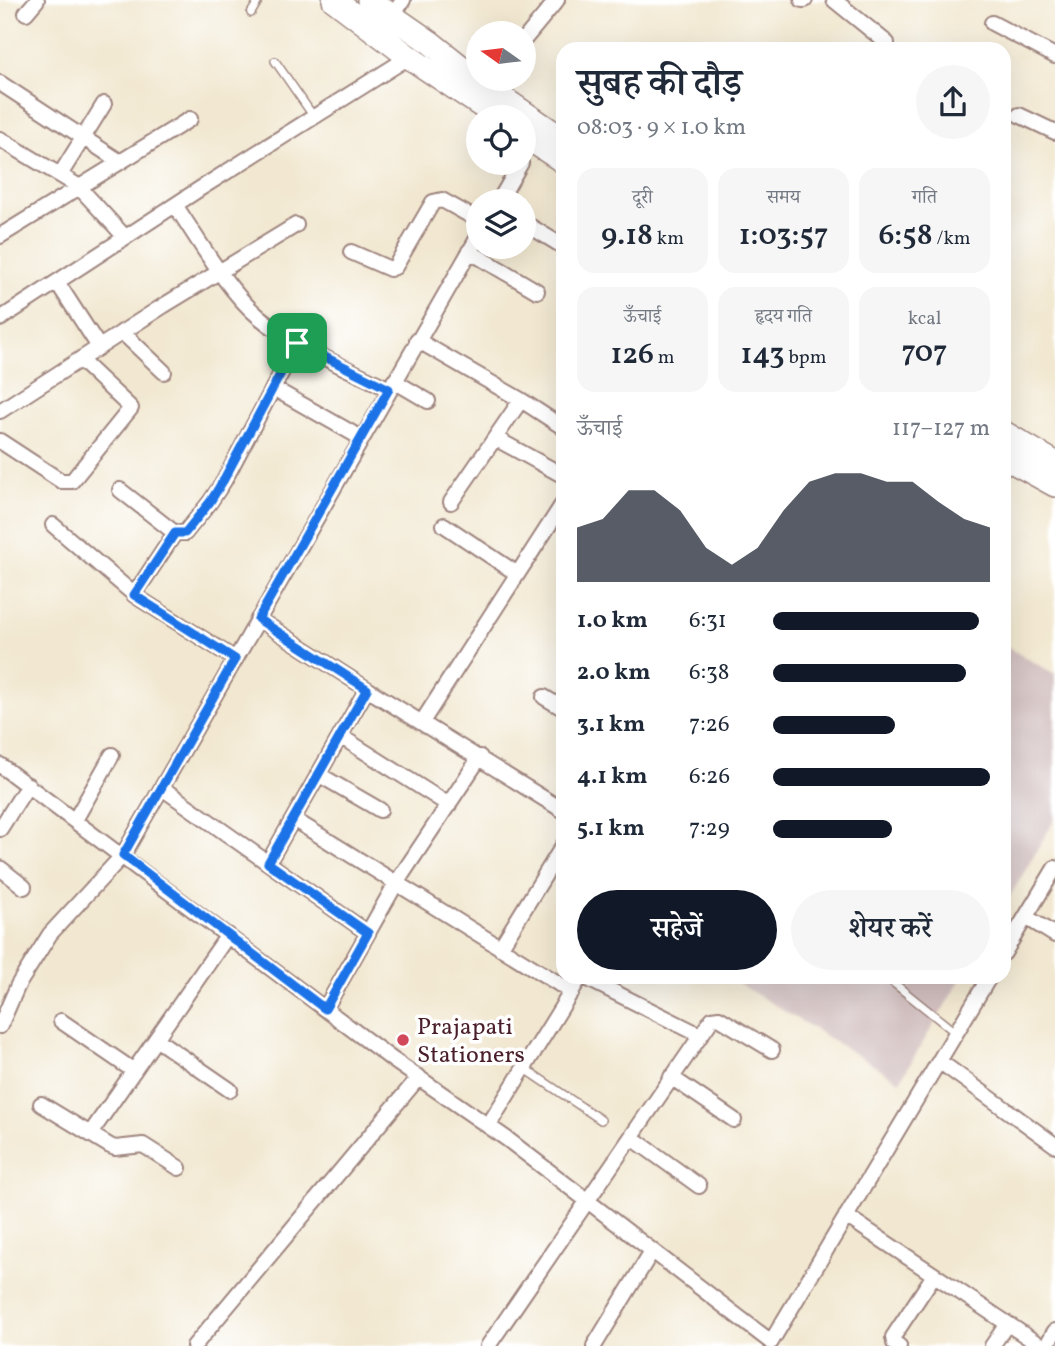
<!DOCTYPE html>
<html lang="hi">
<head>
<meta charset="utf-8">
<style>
	:root { --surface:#fff; --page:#f6f6f7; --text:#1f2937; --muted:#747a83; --accent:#111827 }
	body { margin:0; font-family:Vollkorn,"Noto Serif Devanagari",serif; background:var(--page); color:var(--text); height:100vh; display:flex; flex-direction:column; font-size:26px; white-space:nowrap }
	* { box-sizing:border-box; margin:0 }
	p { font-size:23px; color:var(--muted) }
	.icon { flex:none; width:38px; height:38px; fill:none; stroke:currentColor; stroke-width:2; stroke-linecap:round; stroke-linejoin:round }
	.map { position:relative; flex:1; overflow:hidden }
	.drawer { position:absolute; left:556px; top:42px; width:455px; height:942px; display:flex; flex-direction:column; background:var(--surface); border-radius:21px; box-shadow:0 7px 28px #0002 }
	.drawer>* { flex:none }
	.needle { width:46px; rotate:284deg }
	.fabs { position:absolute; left:466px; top:21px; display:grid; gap:14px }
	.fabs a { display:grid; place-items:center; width:70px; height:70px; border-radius:50%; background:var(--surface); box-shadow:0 7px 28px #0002; font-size:35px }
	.pin { position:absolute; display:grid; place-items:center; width:60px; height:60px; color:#fff; margin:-30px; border-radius:14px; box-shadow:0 4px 10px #0006 }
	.round { display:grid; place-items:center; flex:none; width:74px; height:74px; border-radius:37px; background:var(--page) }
	.headline { display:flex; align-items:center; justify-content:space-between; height:119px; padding:0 21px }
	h1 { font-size:38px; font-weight:600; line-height:52px }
	.figures { display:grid; grid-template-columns:repeat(3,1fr); gap:10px; height:119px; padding:7px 21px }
	.figures div { display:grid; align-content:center; border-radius:18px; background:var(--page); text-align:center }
	.figures b { font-size:30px; font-weight:600 }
	.figures small { font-size:19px; font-weight:400 }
	.figures p { font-size:19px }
	.chart { height:196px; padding:14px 21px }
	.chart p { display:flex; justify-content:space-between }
	.chart svg { width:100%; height:126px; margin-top:7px; fill:var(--accent); opacity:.7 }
	.button { display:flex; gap:14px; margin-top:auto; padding:14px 21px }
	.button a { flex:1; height:80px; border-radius:42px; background:var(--accent); color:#fff; font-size:28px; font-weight:600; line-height:80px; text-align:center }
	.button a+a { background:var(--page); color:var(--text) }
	ul { padding:0 21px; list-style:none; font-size:23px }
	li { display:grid; grid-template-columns:112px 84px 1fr; align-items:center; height:52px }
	li i { height:18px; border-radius:9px; background:var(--accent) }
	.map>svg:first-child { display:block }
	.industrial { fill:#d2bfbf }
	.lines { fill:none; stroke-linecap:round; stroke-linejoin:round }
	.service-casing { stroke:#9e847e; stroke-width:10 }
	.minor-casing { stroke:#9e847e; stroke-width:18 }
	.primary-casing { stroke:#9e847e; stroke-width:26 }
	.service { stroke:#fff; stroke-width:7 }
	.minor { stroke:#fff; stroke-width:14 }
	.primary { stroke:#fff; stroke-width:23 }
	.route-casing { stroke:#fff; stroke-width:14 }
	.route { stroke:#1a73e8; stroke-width:9 }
	.poi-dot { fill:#d1495b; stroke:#fff; stroke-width:2.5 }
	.labels { text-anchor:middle; stroke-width:7; stroke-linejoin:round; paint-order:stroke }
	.poi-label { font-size:24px; fill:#4a1f2b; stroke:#fff; text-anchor:start }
</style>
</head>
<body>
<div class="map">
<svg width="1055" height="1346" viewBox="0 0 1055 1346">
	<rect width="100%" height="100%" fill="#fff"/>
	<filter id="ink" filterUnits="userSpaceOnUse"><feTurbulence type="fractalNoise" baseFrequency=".0143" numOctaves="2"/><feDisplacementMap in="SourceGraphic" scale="14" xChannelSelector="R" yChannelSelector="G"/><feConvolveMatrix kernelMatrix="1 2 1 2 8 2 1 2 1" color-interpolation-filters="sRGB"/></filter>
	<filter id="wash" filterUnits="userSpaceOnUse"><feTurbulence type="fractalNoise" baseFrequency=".00686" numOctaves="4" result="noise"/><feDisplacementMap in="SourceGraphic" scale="28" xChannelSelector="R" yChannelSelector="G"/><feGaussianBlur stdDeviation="1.57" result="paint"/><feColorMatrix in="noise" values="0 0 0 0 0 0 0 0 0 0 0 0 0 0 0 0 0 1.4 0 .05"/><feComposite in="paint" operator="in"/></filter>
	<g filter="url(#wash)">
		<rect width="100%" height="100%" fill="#f2e8d1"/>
		<path class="industrial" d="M1005,646L1055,674V819L1005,905Z
			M728,977H962L900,1081Z"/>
	</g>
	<g filter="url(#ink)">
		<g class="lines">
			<g class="service-casing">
				<path id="service" d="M251,13L259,0
					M275,61L314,117
					M885,976L956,1033
					M524,1068L601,1120"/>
			</g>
			<g class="minor-casing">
				<path id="minor" d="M802,0H805
					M834,0L887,43
					M26,13L37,0
					M392,17L403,0
					M992,23L1055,56
					M523,41L557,0
					M0,83L119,161
					M1019,115L1055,132
					M0,139L78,186L125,237
					M60,175L104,104
					M499,201L521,163
					M175,205C198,239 227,290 258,316C296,348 345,367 389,389
					M523,222L564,247
					M0,236L190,119
					M469,251L537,291
					M351,252L390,269L395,267L433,202L442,200L478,220
					M57,282L99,347
					M0,319L201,188L414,54
					M122,332L164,372
					M417,340L521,400L451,502
					M394,381L428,401
					M273,388L361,438
					M521,400L564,428
					M0,411L163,306L296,225
					M495,438L564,476
					M0,441L61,481H72L131,408L80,360
					M120,490L175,533H185L210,502L224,481L297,343
					M53,525L137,597L235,659
					M444,525L516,573
					M134,595L175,533
					M258,619L367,689
					M544,697L564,709
					M422,722L564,502
					M340,736L449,805
					M0,765L393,1060L507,1139L771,1342L990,976
					M318,774L380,810
					M162,788L268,863
					M293,819L572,992
					M75,820L112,755
					M0,829L28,785
					M0,868L24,887
					M1026,917L1055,935
					M368,933L268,863L367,689L564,811
					M500,948L564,844
					M1004,953L1055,868
					M582,976L700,1035
					M325,1009L395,885L480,757
					M61,1021L134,1071
					M0,1026L18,985L50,934L123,855L478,237
					M156,1039L230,1090
					M939,1061L1055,1145
					M671,1077L734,1120
					M41,1104L110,1146L115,1148L143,1145L179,1168
					M488,1126L581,976
					M90,1134L228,935
					M631,1137L699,1186
					M846,1216L1041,1346
					M194,1346L419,1077
					M488,1346L712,1019L719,1018L772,1050
					M594,1346L652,1251
					M899,1346L894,1343L893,1337L934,1275
					M992,1346L1007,1324
					M1046,1346L1055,1331"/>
			</g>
			<g class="primary-casing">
				<path id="primary" d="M334,0L409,57L498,117
					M369,0L431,43L485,86L564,140
					M523,135L564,162
					M1004,433L1055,463
					M1004,457L1055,485"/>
			</g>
			<use href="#service" class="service"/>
			<use href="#minor" class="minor"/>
			<use href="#primary" class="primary"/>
		</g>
	</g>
	<g class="lines" filter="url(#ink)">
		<g class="route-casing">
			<path id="route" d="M297,343L389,389L258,619L367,689L268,863L368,933L325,1009L123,855L235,659L134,595L175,533H185L210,502L223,481Z"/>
		</g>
		<use href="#route" class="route"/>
	</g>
	<circle class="poi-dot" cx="403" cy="1040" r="7"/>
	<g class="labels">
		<g class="poi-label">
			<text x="417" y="1034">Prajapati<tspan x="417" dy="28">Stationers</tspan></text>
		</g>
	</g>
</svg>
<div class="fabs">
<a><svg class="needle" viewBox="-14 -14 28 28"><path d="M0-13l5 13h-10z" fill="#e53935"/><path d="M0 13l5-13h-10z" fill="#747a83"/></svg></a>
<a><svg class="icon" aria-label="locate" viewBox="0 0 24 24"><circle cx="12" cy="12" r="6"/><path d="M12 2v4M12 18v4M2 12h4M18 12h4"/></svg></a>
<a><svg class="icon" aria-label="layers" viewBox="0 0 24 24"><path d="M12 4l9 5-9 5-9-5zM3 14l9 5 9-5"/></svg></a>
</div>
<div class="pin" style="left:297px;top:343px;background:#1e9e55"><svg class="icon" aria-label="arrive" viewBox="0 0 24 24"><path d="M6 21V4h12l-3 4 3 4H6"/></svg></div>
<section class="drawer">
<div class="headline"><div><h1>सुबह की दौड़</h1><p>08:03 · 9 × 1.0 km</p></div><a class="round"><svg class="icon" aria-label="share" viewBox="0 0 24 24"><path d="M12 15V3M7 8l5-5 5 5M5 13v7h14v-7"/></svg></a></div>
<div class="figures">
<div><p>दूरी</p><b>9.18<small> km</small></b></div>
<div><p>समय</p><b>1:03:57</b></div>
<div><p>गति</p><b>6:58<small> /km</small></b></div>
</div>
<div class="figures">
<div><p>ऊँचाई</p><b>126<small> m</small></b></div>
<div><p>हृदय गति</p><b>143<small> bpm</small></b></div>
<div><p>kcal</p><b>707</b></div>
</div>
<div class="chart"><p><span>ऊँचाई</span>117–127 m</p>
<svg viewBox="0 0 160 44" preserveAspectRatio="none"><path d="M0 44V25L10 22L20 12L30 12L40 19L50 32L60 38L70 32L80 19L90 9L100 6L110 6L120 9L130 9L140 16L150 22L160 25V44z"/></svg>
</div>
<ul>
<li><b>1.0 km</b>6:31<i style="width:95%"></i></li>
<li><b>2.0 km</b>6:38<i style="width:89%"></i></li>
<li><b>3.1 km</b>7:26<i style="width:56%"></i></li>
<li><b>4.1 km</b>6:26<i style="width:100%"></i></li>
<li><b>5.1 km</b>7:29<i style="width:55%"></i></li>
</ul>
<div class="button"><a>सहेजें</a><a>शेयर करें</a></div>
</section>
</div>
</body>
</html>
